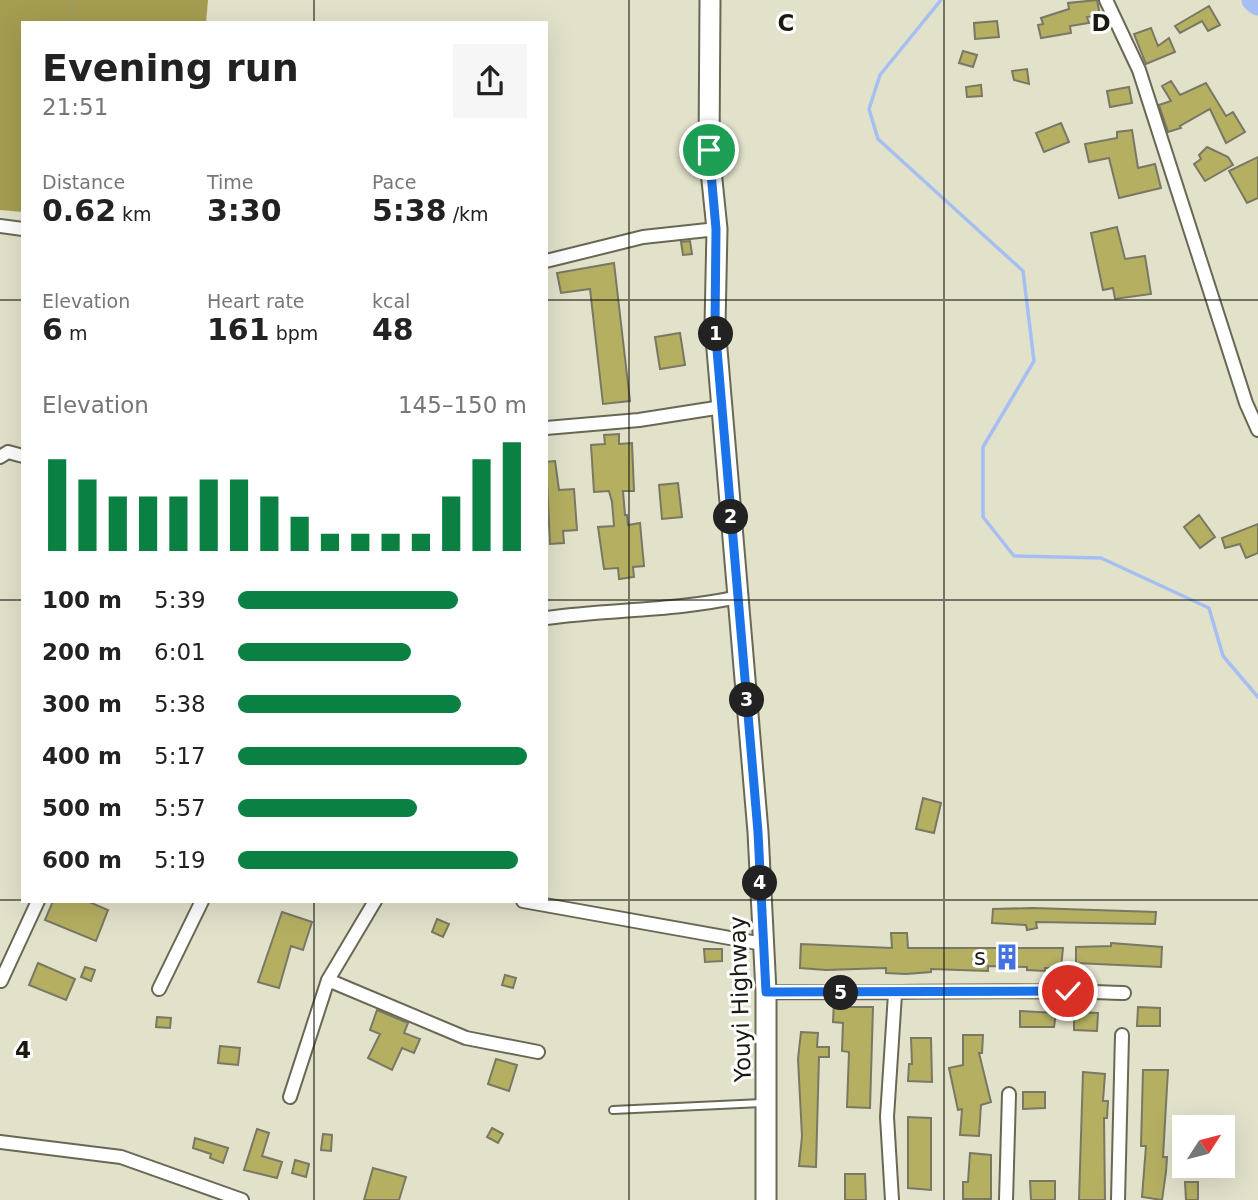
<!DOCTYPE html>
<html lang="en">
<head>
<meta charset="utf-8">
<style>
	:root { --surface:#fff; --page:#f6f6f6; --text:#222; --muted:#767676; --accent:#0b8043 }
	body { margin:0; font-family:"DejaVu Sans",sans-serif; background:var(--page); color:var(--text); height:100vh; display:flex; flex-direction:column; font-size:26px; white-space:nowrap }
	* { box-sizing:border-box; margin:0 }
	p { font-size:23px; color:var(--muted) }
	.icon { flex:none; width:38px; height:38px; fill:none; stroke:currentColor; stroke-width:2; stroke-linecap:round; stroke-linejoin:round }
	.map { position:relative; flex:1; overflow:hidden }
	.panel { position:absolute; left:21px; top:21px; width:527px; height:882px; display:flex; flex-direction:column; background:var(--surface); border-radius:0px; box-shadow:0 7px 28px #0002 }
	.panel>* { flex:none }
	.needle { width:46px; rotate:54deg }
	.buttons { position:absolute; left:1172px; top:1115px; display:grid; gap:14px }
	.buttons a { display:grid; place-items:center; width:63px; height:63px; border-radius:0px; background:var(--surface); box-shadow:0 7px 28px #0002; font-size:35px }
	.pin { position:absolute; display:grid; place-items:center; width:60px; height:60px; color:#fff; margin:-30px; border:4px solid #fff; border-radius:50%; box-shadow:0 2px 7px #0007 }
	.km { position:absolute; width:35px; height:35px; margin:-18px; border-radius:50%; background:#222; color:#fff; font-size:19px; line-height:35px; text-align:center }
	.round { display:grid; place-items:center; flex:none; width:74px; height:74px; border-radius:0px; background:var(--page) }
	.head { display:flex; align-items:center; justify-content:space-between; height:119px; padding:0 21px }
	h1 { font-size:38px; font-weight:800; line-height:52px }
	.stats { display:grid; grid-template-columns:repeat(3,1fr); gap:10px; height:119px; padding:7px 21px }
	.stats div { display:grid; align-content:center }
	.stats b { font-size:30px; font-weight:800 }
	.stats small { font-size:19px; font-weight:400 }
	.stats p { font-size:19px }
	.chart { height:196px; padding:14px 21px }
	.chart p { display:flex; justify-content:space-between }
	.chart svg { width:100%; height:126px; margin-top:7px; stroke:var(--accent); stroke-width:6 }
	ul { padding:0 21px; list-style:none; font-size:23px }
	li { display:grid; grid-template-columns:112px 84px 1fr; align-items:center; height:52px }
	li i { height:18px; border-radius:9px; background:var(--accent) }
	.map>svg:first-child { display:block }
	.forest { fill:#a49d50 }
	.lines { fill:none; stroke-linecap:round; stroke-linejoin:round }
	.stream { stroke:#a5bff3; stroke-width:3.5 }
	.river { stroke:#a5bff3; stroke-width:23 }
	.building { fill:#b5af62; stroke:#797864; stroke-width:2 }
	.service-casing { stroke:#696854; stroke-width:10 }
	.minor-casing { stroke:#696854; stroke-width:16 }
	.primary-casing { stroke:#696854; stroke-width:23 }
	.path { stroke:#989785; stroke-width:2.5; stroke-dasharray:3.5 5; stroke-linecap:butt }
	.service { stroke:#fff; stroke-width:6 }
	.minor { stroke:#fff; stroke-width:12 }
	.primary { stroke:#fff; stroke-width:19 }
	.route-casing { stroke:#fff; stroke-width:14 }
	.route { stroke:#1a73e8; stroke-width:9 }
	.grid { fill:none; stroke:#1a1911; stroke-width:2; stroke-opacity:0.55 }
	.labels { text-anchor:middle; stroke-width:6; stroke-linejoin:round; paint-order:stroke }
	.poi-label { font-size:23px; fill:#1a1911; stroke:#fff; text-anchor:end }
	.street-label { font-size:23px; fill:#1a1911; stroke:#fff }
	.grid-label { font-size:23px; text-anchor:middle; font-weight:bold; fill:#1a1911; stroke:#fff; stroke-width:6; stroke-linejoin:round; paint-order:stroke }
</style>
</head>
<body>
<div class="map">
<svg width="1258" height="1200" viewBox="0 0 1258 1200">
	<rect width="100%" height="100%" fill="#e2e1ca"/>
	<path class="forest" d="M0,0H208L206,23H23V212L0,210Z"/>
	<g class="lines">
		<path class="stream" d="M941,0L880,75L869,109L878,139L1023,271L1034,361L983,447V517L1014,556L1101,558L1209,608L1223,656L1258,697"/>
		<path class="river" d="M1253,0L1258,4"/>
	</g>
	<path class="building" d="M1097,0L1100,15L1087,17L1089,23L1070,26L1071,33L1041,38L1038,25L1043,24L1041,18L1069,9L1068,3Z
		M1209,6L1220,25L1208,31L1202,21L1180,33L1175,26Z
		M997,21L999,37L975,39L974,23Z
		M1151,28L1158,46L1169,38L1175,52L1146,64L1134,34Z
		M963,51L977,55L973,67L959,63Z
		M1027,69L1029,84L1014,80L1012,71Z
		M1171,81L1180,95L1206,83L1226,116L1233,112L1245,132L1226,143L1210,109L1180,126L1181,128L1168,132L1159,105L1171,101L1162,86Z
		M981,85L982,96L967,97L966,87Z
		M1129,87L1132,103L1110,107L1107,91Z
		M1061,123L1069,142L1044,152L1036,133Z
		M1132,130L1138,168L1155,164L1161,188L1119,198L1109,158L1089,162L1085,144L1117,138V132Z
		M1207,147L1228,157L1233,165L1205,181L1194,164L1201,159L1199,155Z
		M1258,157V198L1247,203L1229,171Z
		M1117,227L1125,259L1145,256L1151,294L1115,299L1113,288L1103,290L1091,233Z
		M690,241L692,254L683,255L681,242Z
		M614,263L630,401L603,404L590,289L561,293L557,273Z
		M680,333L685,365L660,369L655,337Z
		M619,434V444L632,443L634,491H623L625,515H627L628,525L640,523L644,566L633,567L634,577L619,579L618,568L604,569L598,527L614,526L612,502L609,491L594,492L591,445L605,444L604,435Z
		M555,461L559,490L574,489L577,530L563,531L564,543L550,544L546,462Z
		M678,483L682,517L662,519L659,485Z
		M1199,515L1215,537L1200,548L1184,527Z
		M1258,524V553L1246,558L1240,544L1225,548L1222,538Z
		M923,798L941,803L934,833L916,829Z
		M53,901H87L108,910L96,941L45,920Z
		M1033,908L1156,912L1155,924L1036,922L1037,928L1027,930L1026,925L992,923L993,909Z
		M282,912L312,922L303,950L291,946L279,988L258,982Z
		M437,919L449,924L443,937L432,932Z
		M891,933H907L908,948H1063L1061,968H1045V971L1027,970V967L988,966V971L931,969V972L906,974L886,973V968L826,970L800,968L801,944L892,948Z
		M1111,943L1162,947L1161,967L1076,963V947L1111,946Z
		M704,949H722V961L705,962Z
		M38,963L75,979L66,1000L29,985Z
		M85,967L95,970L91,981L81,977Z
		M505,975L516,978L513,988L502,985Z
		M834,1001H847V1007H873L870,1108L847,1107L849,1052L842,1051L843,1023L833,1022Z
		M1138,1007L1160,1008V1026H1137Z
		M377,1010L408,1023L404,1033L420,1039L414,1053L402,1048L392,1070L368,1058L380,1034L370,1030Z
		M1020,1011L1056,1013L1054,1027H1020Z
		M1074,1012L1098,1013L1097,1031L1074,1030Z
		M157,1017L171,1018L170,1028L156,1027Z
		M801,1032L818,1033L817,1047H829V1057H819L816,1167L799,1166L802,1136L798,1059Z
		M963,1035H983L982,1053H979L991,1102L981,1105L979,1136L960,1135L962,1109L958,1110L949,1068L963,1065Z
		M911,1038H931L932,1082L908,1081L909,1064H912Z
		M220,1046L240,1048L238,1065L218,1063Z
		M496,1059L517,1065L509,1091L488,1084Z
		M1143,1070H1168L1163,1157H1167L1166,1172L1162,1200L1142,1197L1146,1146H1141Z
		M1083,1072L1105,1074L1103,1101H1108L1107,1118H1104L1105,1200H1079Z
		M1023,1092H1045V1108L1023,1109Z
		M908,1117L931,1118V1190L908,1188Z
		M492,1128L503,1134L498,1143L487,1137Z
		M257,1129L269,1133L262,1156L282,1162L277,1178L244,1170Z
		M323,1134L332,1135L331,1151L321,1150Z
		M195,1138L228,1148L223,1163L210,1158L211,1154L193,1148Z
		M970,1153L991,1155V1199H963V1182H968Z
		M295,1160L309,1164L306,1177L292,1173Z
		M373,1168L406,1177L399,1200H364Z
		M845,1174H865L866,1200H845Z
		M1030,1181H1055V1200H1031Z
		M1185,1182H1198V1200H1186Z"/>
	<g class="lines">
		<g class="service-casing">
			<path id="service" d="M613,1110L762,1103"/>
		</g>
		<g class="minor-casing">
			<path id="minor" d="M1106,0L1139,70L1246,403L1258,430
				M0,226L23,229
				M546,261L643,237L717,229
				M546,428L639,420L722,407
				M0,457L8,452L23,456
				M546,618C610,609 675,611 738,597
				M523,901L763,944
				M328,980L466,1038L538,1052
				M1,981L38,901
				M159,989L202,901
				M766,992C885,994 1004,988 1124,993
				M290,1097L328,980L375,901
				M0,1142L121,1157L242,1200
				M892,1200L887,1117L895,994
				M1006,1200L1009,1094
				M1118,1200L1122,1035"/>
		</g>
		<g class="primary-casing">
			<path id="primary" d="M710,0L709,151L717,229L715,326L758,832L766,992V1200"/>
		</g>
		<path class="path" d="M70,23L74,0"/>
		<use href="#service" class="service"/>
		<use href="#minor" class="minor"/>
		<use href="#primary" class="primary"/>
	</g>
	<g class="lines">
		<g class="route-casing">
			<path id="route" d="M709,150L716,229L715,326L758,832L766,992L1068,991"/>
		</g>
		<use href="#route" class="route"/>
	</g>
	<path class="grid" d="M314,0V23M629,0V1200M944,0V1200M0,300H23M546,300H1258M0,600H23M546,600H1258M0,900H23M546,900H1258M314,901V1200"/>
	<defs>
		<g id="building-bare" transform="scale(2.1)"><path d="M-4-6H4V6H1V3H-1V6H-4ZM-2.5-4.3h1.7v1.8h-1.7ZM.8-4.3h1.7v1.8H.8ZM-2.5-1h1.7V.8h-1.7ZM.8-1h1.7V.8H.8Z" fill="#4272e3" stroke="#fff" stroke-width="2.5" paint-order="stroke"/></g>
	</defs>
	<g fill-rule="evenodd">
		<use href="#building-bare" x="1007" y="957"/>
	</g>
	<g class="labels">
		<g class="poi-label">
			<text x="986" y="965">s</text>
		</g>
		<g class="street-label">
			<text transform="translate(740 999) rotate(-92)" y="8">Youyi Highway</text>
		</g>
	</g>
	<g class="grid-label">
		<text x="786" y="31">C</text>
		<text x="1101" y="31">D</text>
		<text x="23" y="1058">4</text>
	</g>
</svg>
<div class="buttons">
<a><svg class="needle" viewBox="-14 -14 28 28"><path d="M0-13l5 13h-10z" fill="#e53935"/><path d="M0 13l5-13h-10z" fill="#767676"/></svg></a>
</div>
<div class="pin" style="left:709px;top:150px;background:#1e9e55"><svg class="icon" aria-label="arrive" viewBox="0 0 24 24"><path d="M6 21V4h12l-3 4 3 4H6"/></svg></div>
<div class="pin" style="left:1068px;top:991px;background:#d93025"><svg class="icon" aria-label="check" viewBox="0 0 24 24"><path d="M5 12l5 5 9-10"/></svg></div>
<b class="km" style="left:716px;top:334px">1</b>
<b class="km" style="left:731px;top:517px">2</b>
<b class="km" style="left:747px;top:700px">3</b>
<b class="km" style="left:760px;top:883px">4</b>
<b class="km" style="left:841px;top:993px">5</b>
<section class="panel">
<div class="head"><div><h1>Evening run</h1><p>21:51</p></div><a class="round"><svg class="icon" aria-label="share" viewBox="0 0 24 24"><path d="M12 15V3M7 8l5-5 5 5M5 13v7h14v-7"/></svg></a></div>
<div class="stats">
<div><p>Distance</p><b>0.62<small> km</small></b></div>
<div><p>Time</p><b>3:30</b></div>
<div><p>Pace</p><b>5:38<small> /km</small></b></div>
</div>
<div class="stats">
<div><p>Elevation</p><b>6<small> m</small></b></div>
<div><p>Heart rate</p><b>161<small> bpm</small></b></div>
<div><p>kcal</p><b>48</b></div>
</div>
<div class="chart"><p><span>Elevation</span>145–150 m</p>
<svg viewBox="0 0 160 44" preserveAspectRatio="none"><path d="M5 44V12M15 44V19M25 44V25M35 44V25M45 44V25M55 44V19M65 44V19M75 44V25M85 44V32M95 44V38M105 44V38M115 44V38M125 44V38M135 44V25M145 44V12M155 44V6"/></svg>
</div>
<ul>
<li><b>100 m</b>5:39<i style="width:76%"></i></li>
<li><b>200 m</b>6:01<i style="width:60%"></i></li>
<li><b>300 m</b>5:38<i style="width:77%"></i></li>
<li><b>400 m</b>5:17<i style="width:100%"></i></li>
<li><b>500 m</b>5:57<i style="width:62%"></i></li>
<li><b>600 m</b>5:19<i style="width:97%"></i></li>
</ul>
</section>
</div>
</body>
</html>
